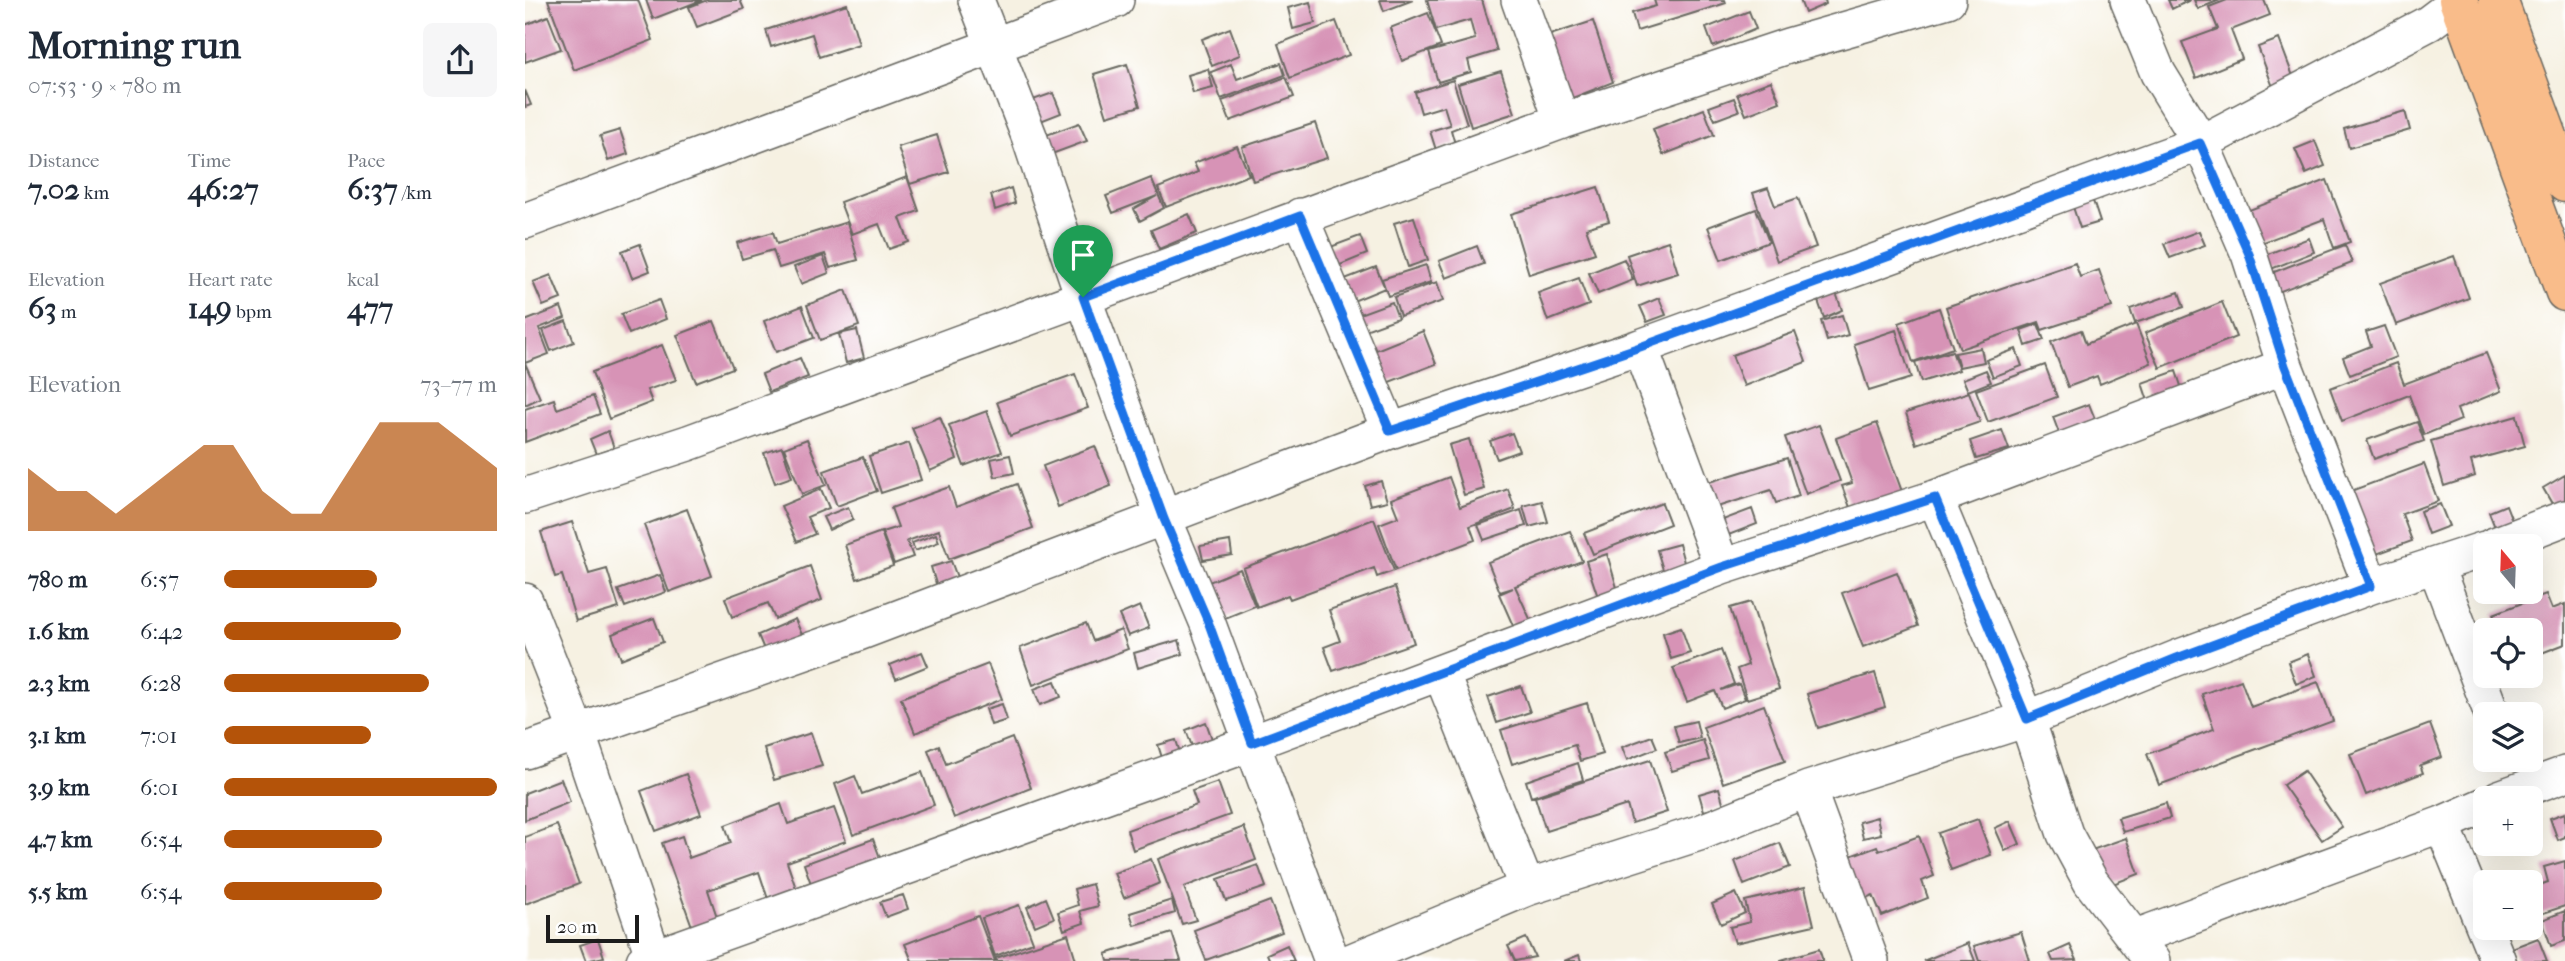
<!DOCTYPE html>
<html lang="en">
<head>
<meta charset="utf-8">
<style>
	:root { --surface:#fff; --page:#f6f6f7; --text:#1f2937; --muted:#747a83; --accent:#b45309 }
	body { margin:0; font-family:"IM FELL French Canon",serif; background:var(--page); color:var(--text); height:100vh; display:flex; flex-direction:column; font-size:26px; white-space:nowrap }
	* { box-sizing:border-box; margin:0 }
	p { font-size:23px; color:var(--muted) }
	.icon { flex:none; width:38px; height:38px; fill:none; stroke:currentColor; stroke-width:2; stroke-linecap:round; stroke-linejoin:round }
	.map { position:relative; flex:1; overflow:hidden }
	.panel { display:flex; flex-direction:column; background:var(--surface); width:525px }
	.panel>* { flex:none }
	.needle { width:46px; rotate:341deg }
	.controls { position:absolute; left:1948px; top:534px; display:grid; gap:14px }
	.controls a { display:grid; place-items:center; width:70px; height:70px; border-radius:10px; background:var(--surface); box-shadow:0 7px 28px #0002; font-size:35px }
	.scale { position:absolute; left:21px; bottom:18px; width:93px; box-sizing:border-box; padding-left:7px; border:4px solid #1c1c1c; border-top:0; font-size:19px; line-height:24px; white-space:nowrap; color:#1c1c1c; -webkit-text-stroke:5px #fff; paint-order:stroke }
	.pin { position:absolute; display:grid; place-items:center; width:60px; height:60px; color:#fff; margin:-72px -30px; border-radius:50% 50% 50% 0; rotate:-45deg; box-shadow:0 0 7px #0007 }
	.pin .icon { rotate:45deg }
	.round { display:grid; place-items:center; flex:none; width:74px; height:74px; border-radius:10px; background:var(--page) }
	.overview { display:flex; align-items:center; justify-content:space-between; height:119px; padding:0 28px }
	h1 { font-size:38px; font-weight:800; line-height:52px }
	.figures { display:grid; grid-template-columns:repeat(3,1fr); gap:10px; height:119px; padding:7px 28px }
	.figures div { display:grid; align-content:center }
	.figures b { font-size:30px; font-weight:800 }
	.figures small { font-size:19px; font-weight:400 }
	.figures p { font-size:19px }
	.chart { height:196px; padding:14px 28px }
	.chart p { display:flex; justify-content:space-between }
	.chart svg { width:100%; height:126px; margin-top:7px; fill:var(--accent); opacity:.7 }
	ul { padding:0 28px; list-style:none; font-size:23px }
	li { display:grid; grid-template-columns:112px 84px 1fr; align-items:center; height:52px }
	li i { height:18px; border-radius:9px; background:var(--accent) }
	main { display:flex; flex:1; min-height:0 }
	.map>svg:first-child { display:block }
	.building { fill:#d793b6 }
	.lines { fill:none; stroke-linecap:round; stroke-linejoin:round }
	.minor-casing { stroke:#686761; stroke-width:38 }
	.major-casing { stroke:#686761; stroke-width:41 }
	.minor { stroke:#fff; stroke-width:35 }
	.major { stroke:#f9bc8a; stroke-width:38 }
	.route-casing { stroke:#fff; stroke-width:14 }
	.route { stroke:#1a73e8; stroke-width:9 }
</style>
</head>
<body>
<main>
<section class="panel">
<div class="overview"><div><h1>Morning run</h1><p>07:53 · 9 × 780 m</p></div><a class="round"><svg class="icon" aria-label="share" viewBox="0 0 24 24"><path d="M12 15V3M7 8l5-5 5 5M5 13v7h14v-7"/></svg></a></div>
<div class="figures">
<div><p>Distance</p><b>7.02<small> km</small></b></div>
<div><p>Time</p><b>46:27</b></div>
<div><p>Pace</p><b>6:37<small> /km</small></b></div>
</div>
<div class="figures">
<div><p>Elevation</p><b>63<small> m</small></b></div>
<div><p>Heart rate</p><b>149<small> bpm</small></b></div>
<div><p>kcal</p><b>477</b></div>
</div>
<div class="chart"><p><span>Elevation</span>73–77 m</p>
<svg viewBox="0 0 160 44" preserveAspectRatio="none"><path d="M0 44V22L10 30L20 30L30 38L40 30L50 22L60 14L70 14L80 30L90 38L100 38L110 22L120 6L130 6L140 6L150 14L160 22V44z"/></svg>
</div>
<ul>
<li><b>780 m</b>6:57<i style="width:56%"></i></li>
<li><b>1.6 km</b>6:42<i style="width:65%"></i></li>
<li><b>2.3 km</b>6:28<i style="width:75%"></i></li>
<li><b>3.1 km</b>7:01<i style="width:54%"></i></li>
<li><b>3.9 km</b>6:01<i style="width:100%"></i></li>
<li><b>4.7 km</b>6:54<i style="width:58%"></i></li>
<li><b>5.5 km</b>6:54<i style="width:58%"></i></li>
</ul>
</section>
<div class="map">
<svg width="2040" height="961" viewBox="0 0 2040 961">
	<rect width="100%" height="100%" fill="#fff"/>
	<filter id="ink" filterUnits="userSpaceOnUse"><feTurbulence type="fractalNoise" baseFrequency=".0143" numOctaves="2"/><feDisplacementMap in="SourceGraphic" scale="14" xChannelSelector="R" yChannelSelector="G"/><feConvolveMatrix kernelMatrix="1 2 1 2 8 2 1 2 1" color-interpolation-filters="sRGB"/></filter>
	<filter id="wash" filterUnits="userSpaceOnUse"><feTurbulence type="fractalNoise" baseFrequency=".00686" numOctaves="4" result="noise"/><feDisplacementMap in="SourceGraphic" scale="28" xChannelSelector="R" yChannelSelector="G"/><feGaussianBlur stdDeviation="1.57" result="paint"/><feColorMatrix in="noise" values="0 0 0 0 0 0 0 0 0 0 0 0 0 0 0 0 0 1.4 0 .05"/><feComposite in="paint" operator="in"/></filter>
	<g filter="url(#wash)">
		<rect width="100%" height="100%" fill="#f6f1e2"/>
		<g id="blocks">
			<path class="building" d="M23,0H113L128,40L49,70Z
				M121,0H177L128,19Z
				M182,0H215L219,9L172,27L164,7Z
				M855,0H888L859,11Z
				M902,0H957L972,51L943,60L946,72L913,82L904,52L950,39L945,20L911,30Z
				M1129,0H1200L1201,3L1112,31L1107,13L1131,6Z
				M1275,0H1300L1301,4L1280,13Z
				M1643,0H1665L1647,9Z
				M1669,0H1695L1673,9Z
				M1702,0H1739L1745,15L1706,30L1717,59L1671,78L1657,42L1693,29L1684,7Z
				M785,2L790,23L768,29L763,8Z
				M322,4L334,44L294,57L287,34L246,47L241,30Z
				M1224,11L1231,29L1188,47L1181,28Z
				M903,13L916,46L877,61L865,28Z
				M23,16L36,49L0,62V25Z
				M811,21L824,55L765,78L753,44Z
				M1068,21L1088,82L1040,101L1019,37Z
				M705,28L715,55L687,66L677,39Z
				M1754,39L1772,87L1751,95L1733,47Z
				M756,63L760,75L696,99L686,72L706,64L712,79Z
				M602,64L615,106L582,116L569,74Z
				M683,69L688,88L668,93L663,75Z
				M976,71L990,113L946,127L933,84Z
				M761,77L769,97L705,121L697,101Z
				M928,80L942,124L926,130L930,144L911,150L905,131L925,125L919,106L896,113L890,92Z
				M1246,81L1255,102L1221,115L1212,94Z
				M0,90L6,105L0,107Z
				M528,93L536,113L513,122L505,101Z
				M1209,98L1214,111L1190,120L1184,107Z
				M1179,109L1189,135L1138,155L1128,129Z
				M1880,111L1885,130L1824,148L1819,129Z
				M554,123L562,141L524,155L516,137Z
				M790,123L802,158L728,181L717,147Z
				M95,130L103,154L83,161L75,136Z
				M412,135L424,172L385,184L373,147Z
				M1790,141L1800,166L1781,174L1770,149Z
				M712,146L724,175L641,207L633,188L673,172L669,163Z
				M382,177L394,211L375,218L384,242L364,249L354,224L327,234L315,202Z
				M626,178L639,208L615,221L609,209L632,196L588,213L581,196Z
				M1802,180L1825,242L1809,248L1799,219L1731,245L1719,212Z
				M1073,187L1084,221L1061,228L1070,253L1004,274L986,214Z
				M486,188L490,203L470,210L466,195Z
				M1243,188L1250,206L1273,198L1291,247L1252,261L1228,193Z
				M1568,201L1575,222L1555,228L1548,207Z
				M1231,209L1244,242L1196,260L1183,227Z
				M664,214L672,233L634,249L626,230Z
				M889,217L903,260L883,267L869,223Z
				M322,222L333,260L305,268L300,254L254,268L248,250L217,259L212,243L248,232L252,244Z
				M1674,231L1680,245L1645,258L1639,244Z
				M835,236L842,254L808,268L800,249Z
				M1784,238L1789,252L1741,271L1735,257Z
				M1143,241L1153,273L1112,286L1102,255Z
				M115,244L125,271L107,278L97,251Z
				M1820,245L1827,263L1748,294L1741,275Z
				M952,246L959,264L921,278L914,261Z
				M298,256L304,273L276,284L269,267Z
				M1929,256L1944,298L1871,325L1855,283Z
				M1099,259L1108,280L1073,294L1064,273Z
				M1550,263L1555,277L1574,270L1587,307L1517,330L1514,322L1435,349L1421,307Z
				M901,265L906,282L863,296L857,279Z
				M851,267L860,288L821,304L812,282Z
				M26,275L36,299L18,306L8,282Z
				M1054,278L1064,305L1023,321L1013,293Z
				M912,282L918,301L875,316L869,297Z
				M321,290L334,326L295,340L282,305Z
				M1310,290L1317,310L1299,318L1292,298Z
				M1654,292L1659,307L1610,323L1605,309Z
				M1134,298L1141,315L1122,322L1115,306Z
				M134,300L141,319L104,334L96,314Z
				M867,302L873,318L813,340L807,324Z
				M1697,302L1711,337L1635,368L1620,333Z
				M277,306L289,338L251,352L239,321Z
				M36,307L40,318L14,328L24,354L0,363V321Z
				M1414,308L1428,348L1388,362L1374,323Z
				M1317,315L1323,335L1302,341L1296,321Z
				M41,321L49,342L26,351L18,330Z
				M189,321L208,368L171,382L152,335Z
				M1513,324L1519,340L1501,346L1496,330Z
				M1611,324L1626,363L1575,384L1572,376L1543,387L1526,342L1556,330L1561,344Z
				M1859,326L1871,357L1825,375L1818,357L1846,346L1841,332Z
				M332,330L339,358L321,363L314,334Z
				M1371,330L1386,378L1344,391L1329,344Z
				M898,331L911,364L854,386L841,354Z
				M1270,332L1281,362L1219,386L1207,355Z
				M137,345L151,380L122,390L127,402L84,419L67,372Z
				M1456,348L1459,362L1434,367L1430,353Z
				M1491,349L1497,366L1468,377L1461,360Z
				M1427,351L1434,370L1396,382L1390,362Z
				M1961,353L1976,391L1932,409L1936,420L1899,435L1884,395L1817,421L1805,388L1871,363L1879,384Z
				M275,358L283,377L244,392L237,374Z
				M0,363L15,398L0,405Z
				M1520,365L1532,397L1463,422L1451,390Z
				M1461,370L1466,382L1443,391L1438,379Z
				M1651,371L1657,389L1623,401L1617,383Z
				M550,374L563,408L485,436L472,402Z
				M1444,392L1455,422L1391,444L1381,413Z
				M68,396L75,414L0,442V409L29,399L32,409Z
				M1564,404L1570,419L1534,433L1528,417Z
				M462,411L477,452L439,466L424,425Z
				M1992,416L2000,446L1946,461L1950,476L1919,486L1906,441Z
				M415,417L432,459L405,471L387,428Z
				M1892,422L1899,441L1849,459L1842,440Z
				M1352,423L1380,500L1329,518L1317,486L1327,483L1311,438Z
				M1294,425L1315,481L1281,494L1260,437Z
				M1477,430L1484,449L1451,459L1445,441Z
				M83,431L89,448L71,454L65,439Z
				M987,433L994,451L972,459L965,441Z
				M282,439L301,485L277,494L259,448Z
				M944,439L959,489L939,495L924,445Z
				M384,443L396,480L356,493L344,456Z
				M570,446L586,486L533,507L518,466Z
				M257,447L267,477L250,483L239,453Z
				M485,455L489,473L470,477L466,459Z
				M338,457L352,491L312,506L299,471Z
				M1262,458L1274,496L1251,503L1246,490L1189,508L1181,483Z
				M1899,464L1913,501L1877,514L1887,541L1846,556L1823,492Z
				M2040,475V503L2030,509L2018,488Z
				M924,477L935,507L983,489L990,509L945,526L950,540L871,570L854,524L873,517L866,499Z
				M856,481L862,501L845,505L840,486Z
				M492,484L508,528L424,559L414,530L382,541L388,557L369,564L357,532L373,527L366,508L424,487L431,507Z
				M296,489L304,508L282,517L290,534L272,542L256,506Z
				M1017,501L1023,522L1004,527L998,506Z
				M1137,503L1145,524L1068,554L1059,533Z
				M1915,504L1924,526L1903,534L1895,511Z
				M1981,505L1988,523L1971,530L1964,512Z
				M323,507L328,519L304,530L298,517Z
				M162,509L187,576L144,592L119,525Z
				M1227,509L1232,524L1201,536L1195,521Z
				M996,510L1001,526L959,540L953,525Z
				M849,519L869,571L852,577L849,568L765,599L763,595L732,607L718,568Z
				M47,522L64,574L82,569L94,608L51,621L37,575L30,577L16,532Z
				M1045,531L1057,561L990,586L1006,621L989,628L974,594L988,588L975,592L963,562Z
				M356,532L368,566L332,579L320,545Z
				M411,534L414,542L390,551L387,543Z
				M705,541L707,555L678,560L675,546Z
				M1154,544L1160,566L1139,573L1132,550Z
				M1082,554L1093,591L1073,597L1061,561Z
				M426,561L433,580L412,587L406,567Z
				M285,566L297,600L250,619L243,603L207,617L200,598Z
				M715,569L730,606L693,621L679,584Z
				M1372,572L1393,626L1338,647L1317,593Z
				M135,575L141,592L100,607L93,590Z
				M870,587L889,643L808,671L799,647L815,641L804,610Z
				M2021,594L2027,609L2040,604V644L2006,657V630H1974L1968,614Z
				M1226,602L1254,689L1222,699L1212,669L1223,665L1205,608Z
				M615,606L624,628L603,636L594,615Z
				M129,618L138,642L96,659L87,634Z
				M270,619L278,637L240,652L233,635Z
				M561,623L568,641L596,630L603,649L508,685L495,648Z
				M1156,627L1165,653L1146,659L1138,633Z
				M654,640L658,654L613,668L609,653Z
				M1196,650L1209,684L1196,690L1214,684L1220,699L1197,708L1190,691L1162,702L1148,668Z
				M397,652L403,666L371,679L365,665Z
				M1783,654L1791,676L1771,684L1763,662Z
				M463,664L477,699L390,733L376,698Z
				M1350,673L1360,707L1293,728L1282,694Z
				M1716,680L1726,707L1793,682L1808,721L1634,785L1622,754L1689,729L1677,694Z
				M530,681L536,697L515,705L509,689Z
				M996,686L1005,712L972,723L963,697Z
				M1062,703L1078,754L1055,761L1050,745L987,764L976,730Z
				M477,704L482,720L466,725L461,709Z
				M1239,705L1260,761L1198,783L1178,727Z
				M1171,721L1175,738L1154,743L1149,726Z
				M681,722L688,742L668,749L661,730Z
				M1905,724L1917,757L1895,765L1898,773L1841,795L1825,754Z
				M286,733L297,766L249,780L239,748Z
				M1127,736L1132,748L1102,760L1097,747Z
				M487,738L506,788L429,818L403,750L414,745L421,764Z
				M651,740L656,756L638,761L633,745Z
				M1178,740L1184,760L1147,771L1140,752Z
				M1125,760L1142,812L1107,823L1102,805L1021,831L1010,797Z
				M1053,763L1058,780L1006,797L1001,781Z
				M1779,771L1817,827L1797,840L1758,785Z
				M397,772L409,805L328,835L310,784L330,776L337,794Z
				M161,774L176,814L131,831L116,791Z
				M36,779L45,802L0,820V793Z
				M693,782L705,815L608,850L602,830L672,805L667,791Z
				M1194,788L1199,806L1179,811L1174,794Z
				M1641,803L1645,818L1598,832L1593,818Z
				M256,804L263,824L309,808L321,841L262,862L275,900L247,911L234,872L183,890L193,920L168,929L137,843L157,836L164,858L206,843L200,825Z
				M2040,813V837L2033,840L2025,818Z
				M1352,817L1356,834L1338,838L1334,822Z
				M1453,819L1466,855L1426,870L1413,833Z
				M1485,821L1495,844L1480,851L1470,828Z
				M32,825L54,884L0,904V837Z
				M719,827L731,860L659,887L671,920L657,924L633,859Z
				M1394,836L1409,876L1397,881L1403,898L1357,916L1348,895L1333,901L1317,859L1352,846L1354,851Z
				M1601,838L1614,874L1575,889L1561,852Z
				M348,839L357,863L288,889L279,864Z
				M1255,843L1265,867L1219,885L1210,861Z
				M626,859L635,883L599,898L589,873Z
				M2040,861V906L2006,917V888L2023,882L2019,867Z
				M733,865L741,887L701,901L693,879Z
				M567,884L573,906L555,911L559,923L539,930L533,912L553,905L549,889Z
				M1280,887L1289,925L1210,943L1205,927L1225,922L1220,901Z
				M1211,893L1220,913L1196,924L1187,904Z
				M378,895L383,909L361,917L355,902Z
				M521,898L529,918L510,926L502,907Z
				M647,900L650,913L609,925L605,913Z
				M745,901L757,932L681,960L669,930Z
				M494,905L508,942L470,956L457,918Z
				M2040,911V941L2026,946L2017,920Z
				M453,916L470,961H387L380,944Z
				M1496,932L1505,961H1454L1449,946Z
				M647,933L656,961H583L581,954Z
				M543,934L551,960L472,961L471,958Z
				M1001,938L1010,957L990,961L983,946Z
				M2013,938L2022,961H1992L1987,948Z
				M73,939L79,957L61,961L55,945Z
				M1443,943L1450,961H1398Z
				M762,945L769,961H745L742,954Z
				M1545,945L1552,960L1528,961L1525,954Z
				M1294,949L1298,961H1256V960Z
				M1054,955L1056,961H1039Z"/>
		</g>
	</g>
	<g filter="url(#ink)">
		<use href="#blocks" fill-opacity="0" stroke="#686761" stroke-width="2"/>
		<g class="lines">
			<g class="minor-casing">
				<path id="minor" d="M451,0L504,136L558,297L639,519L683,624L807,961
					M994,0L1037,121
					M1603,0L1633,73L1676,143L1724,254L1760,366L1846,586
					M775,216L865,431
					M0,221L591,0
					M1115,347L1197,567
					M0,496L163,443L1037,121L1263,46L1423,0
					M1410,498L1502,719L1540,834L1566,882L1627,961
					M1967,546L2040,518
					M1911,567L1967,714
					M0,601L52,732L130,961
					M916,673L1002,888
					M0,751L323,637L865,431L1115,347L1676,143L1904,23L1933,1
					M1283,789L1346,961
					M1974,798L2040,774
					M1917,824L1973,961
					M1611,937L1917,824L1960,805
					M119,961L727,743L1197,567L1410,498L1760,366
					M827,961L1002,888L1174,833L1283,789L1502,719L1652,658L1846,586L1960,549"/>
			</g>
			<g class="major-casing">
				<path id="major" d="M1933,0L2040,292
					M1973,0L2040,183"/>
			</g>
			<use href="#minor" class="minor"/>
			<use href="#major" class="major"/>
		</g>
	</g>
	<g class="lines" filter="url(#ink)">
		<g class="route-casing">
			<path id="route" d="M1675,143L1724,254L1760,366L1846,586L1652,658L1502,719L1410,498L1197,567L727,743L684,624L639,519L558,297L775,216L865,431L1115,347Z"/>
		</g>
		<use href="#route" class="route"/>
	</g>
</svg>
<div class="controls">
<a><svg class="needle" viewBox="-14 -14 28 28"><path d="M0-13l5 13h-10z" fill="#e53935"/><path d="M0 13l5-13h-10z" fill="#747a83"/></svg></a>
<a><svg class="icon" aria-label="locate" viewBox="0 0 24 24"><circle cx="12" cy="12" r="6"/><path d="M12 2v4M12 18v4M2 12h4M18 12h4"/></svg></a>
<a><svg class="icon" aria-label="layers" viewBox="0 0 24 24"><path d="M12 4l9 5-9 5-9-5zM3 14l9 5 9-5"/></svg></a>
<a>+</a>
<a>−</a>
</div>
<div class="scale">20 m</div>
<div class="pin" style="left:558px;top:297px;background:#1e9e55"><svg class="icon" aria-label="arrive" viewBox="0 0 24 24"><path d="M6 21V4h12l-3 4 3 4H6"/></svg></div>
</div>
</main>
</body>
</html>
